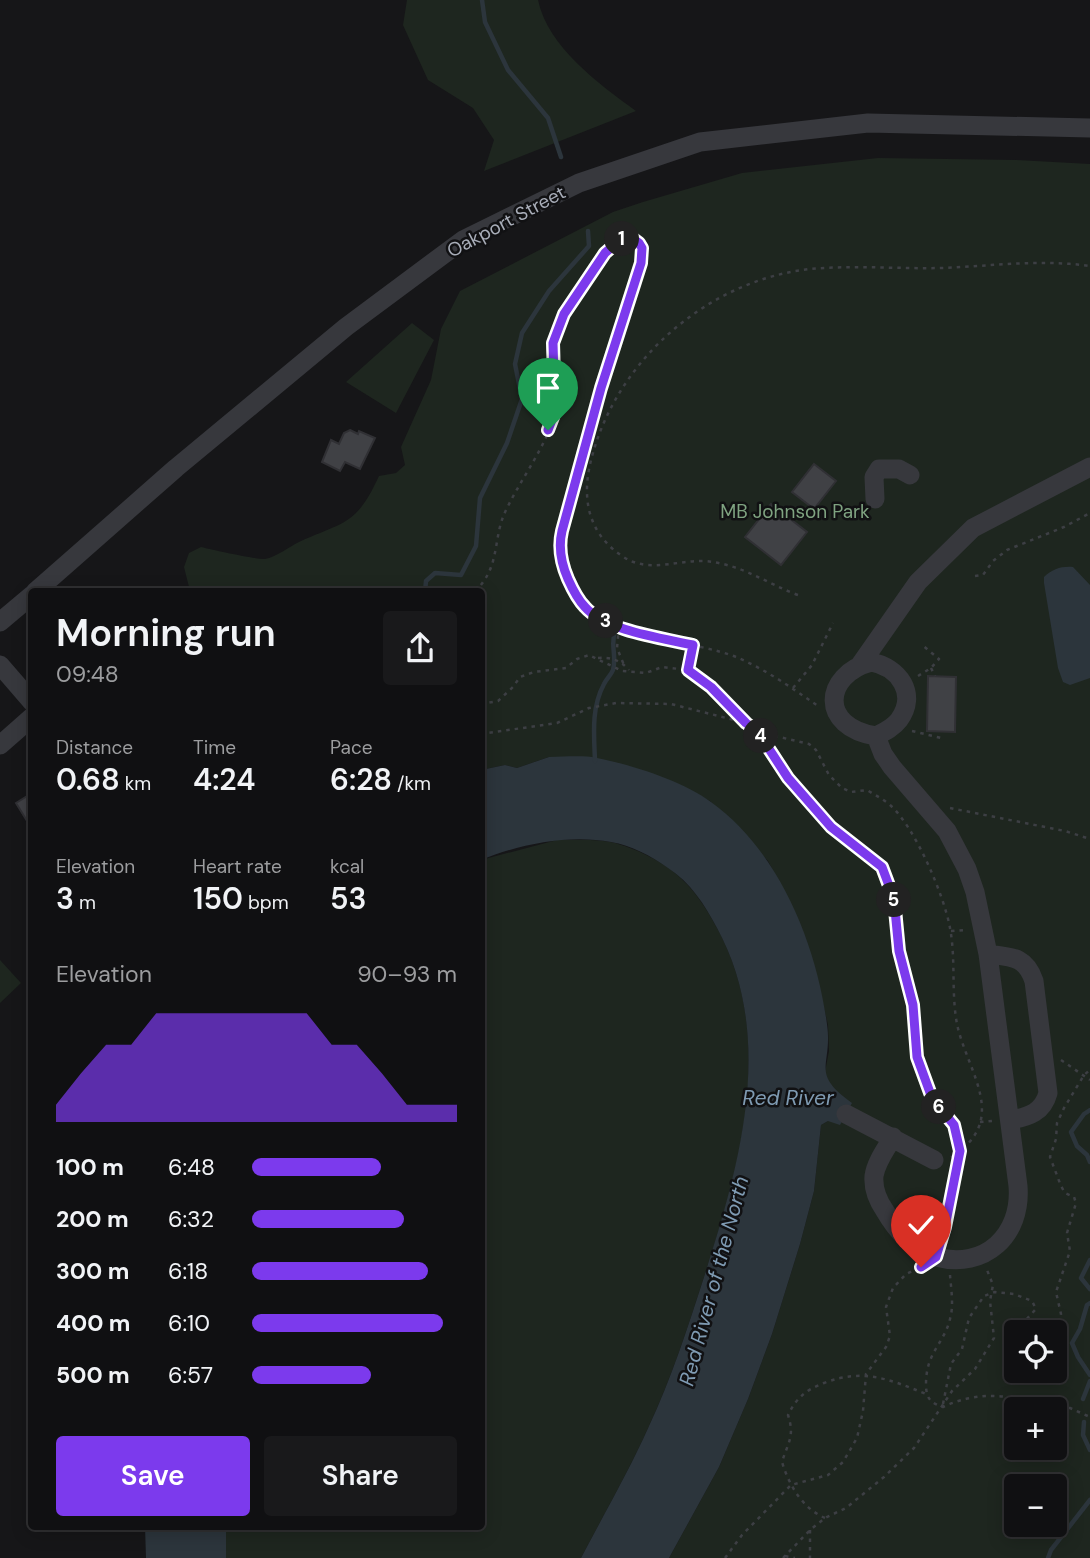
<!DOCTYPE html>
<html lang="en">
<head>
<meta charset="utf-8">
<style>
	:root { --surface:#101012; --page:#19191b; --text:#f1f3f6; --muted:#9c9d9f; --line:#303032; --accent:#7c3aed }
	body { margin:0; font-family:"DM Sans",sans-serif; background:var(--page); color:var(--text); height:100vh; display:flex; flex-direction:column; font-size:26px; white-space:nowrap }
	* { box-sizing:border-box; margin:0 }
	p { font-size:23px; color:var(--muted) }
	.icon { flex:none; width:38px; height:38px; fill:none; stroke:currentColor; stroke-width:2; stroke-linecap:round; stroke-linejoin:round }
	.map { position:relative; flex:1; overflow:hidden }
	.sheet { position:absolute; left:28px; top:588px; width:457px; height:942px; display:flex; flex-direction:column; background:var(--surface); border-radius:7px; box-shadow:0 4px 18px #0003,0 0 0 2px var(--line) }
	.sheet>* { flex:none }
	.tools { position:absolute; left:1004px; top:1320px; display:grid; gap:14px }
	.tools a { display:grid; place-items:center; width:63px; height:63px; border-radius:7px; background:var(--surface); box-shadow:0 4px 18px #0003,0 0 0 2px var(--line); font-size:35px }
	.pin { position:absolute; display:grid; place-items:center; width:60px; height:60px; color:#fff; margin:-72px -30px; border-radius:50% 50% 50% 0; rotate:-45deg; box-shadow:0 0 7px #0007 }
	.pin .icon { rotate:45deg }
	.km { position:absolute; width:35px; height:35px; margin:-18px; border-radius:50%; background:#222; color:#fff; font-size:19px; line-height:35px; text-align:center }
	.round { display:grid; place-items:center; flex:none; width:74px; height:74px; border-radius:7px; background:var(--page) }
	.summary { display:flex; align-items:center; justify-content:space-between; height:119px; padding:0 28px }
	h1 { font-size:38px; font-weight:600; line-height:52px }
	.metrics { display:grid; grid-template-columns:repeat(3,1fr); gap:10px; height:119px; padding:7px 28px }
	.metrics div { display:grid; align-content:center }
	.metrics b { font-size:30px; font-weight:600 }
	.metrics small { font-size:19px; font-weight:400 }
	.metrics p { font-size:19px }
	.chart { height:196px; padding:14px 28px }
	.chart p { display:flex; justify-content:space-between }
	.chart svg { width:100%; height:126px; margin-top:7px; fill:var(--accent); opacity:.7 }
	.primary-button { display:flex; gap:14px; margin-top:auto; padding:14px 28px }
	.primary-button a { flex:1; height:80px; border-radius:7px; background:var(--accent); color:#fff; font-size:28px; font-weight:600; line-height:80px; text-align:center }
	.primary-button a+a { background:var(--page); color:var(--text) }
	ul { padding:0 28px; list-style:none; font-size:23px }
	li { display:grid; grid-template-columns:112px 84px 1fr; align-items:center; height:52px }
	li i { height:18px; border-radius:9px; background:var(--accent) }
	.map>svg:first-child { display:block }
	.green { fill:#1e261f; fill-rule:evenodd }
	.water { fill:#2c353c }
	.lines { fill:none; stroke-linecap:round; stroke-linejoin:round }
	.stream { stroke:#2c353c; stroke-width:4.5 }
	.building { fill:#404145; stroke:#303034; stroke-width:2 }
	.path { stroke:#3d3f44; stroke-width:2.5; stroke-dasharray:3.5 5; stroke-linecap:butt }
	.minor { stroke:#37383d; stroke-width:19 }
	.route-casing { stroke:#fff; stroke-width:14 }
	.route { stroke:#7c3aed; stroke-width:9 }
	.labels { text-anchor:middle; stroke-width:5; stroke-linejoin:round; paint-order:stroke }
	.street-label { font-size:19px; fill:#a8adb8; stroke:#111113 }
	.park-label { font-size:19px; fill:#7fa381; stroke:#111113 }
	.water-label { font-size:21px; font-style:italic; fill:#7f9bb3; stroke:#111113 }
</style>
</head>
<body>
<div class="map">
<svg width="1090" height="1558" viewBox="0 0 1090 1558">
	<rect width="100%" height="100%" fill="#161618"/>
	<path class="green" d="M407,0H538C548,47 599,84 636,111L484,171L494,140L473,108L428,80L403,25Z
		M878,158L1017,160L1090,164V1558H669L719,1467L748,1399L772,1334L800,1244L814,1191L821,1125L828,1121L838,1093L829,1084L825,1072L829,1051L828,1025L816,973L791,905L768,861L710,801L673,782L631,767L549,757L517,768L505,765L481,770V592L190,591L184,567L189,553L201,547C208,549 259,560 265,559C276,557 289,547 299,542C345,521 356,526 379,476L396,473L405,465L401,447L431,380L441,329L460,291L613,212L643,202L742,173ZM1017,1332H1055V1370H1017ZM1017,1409H1055V1447H1017ZM1017,1486H1055V1524H1017Z
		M412,323L434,340L396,413L346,382Z
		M557,840C574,840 593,839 610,842C617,843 624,846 630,848C673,864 696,888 717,928C777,1037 740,1167 704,1277C688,1327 671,1379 649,1426C629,1471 604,1514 581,1558H226V1526H481V860Z
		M0,960L21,983L0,1003Z"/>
	<path class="water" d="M1073,567L1090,585V678L1070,685L1063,682L1058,668L1044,583V577C1052,569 1062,566 1073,567Z
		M549,757C565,757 582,755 597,758C632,765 683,781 711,802C779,851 816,943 827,1024C833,1067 809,1072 852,1103L840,1125L828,1121L821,1125L814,1191L800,1244L772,1334L748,1399L719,1467L669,1558H581C604,1514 629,1471 649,1426C671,1379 688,1327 704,1277C739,1167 777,1038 717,928C705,905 690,882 668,868C651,856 631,845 611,842C569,834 520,844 481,860V770L505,765L517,768Z
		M145,1526H226V1558H146Z"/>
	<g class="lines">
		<path class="stream" d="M482,0L485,22L508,70L548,118L561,157
			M425,592L426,581L435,573L461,575L476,546L480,498L507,443L522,399L515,364L522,333L549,291L589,246L588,231
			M595,761C594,735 591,708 604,684C607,678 611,675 613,670C617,655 610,646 615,631
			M1090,1110L1084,1114L1071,1132L1077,1146L1087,1155L1090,1162
			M1090,1260L1081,1278L1090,1289
			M1090,1303L1087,1305L1080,1329L1072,1343L1078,1357L1090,1375
			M1083,1399L1090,1381
			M1084,1422L1083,1435L1090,1450
			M1048,1558L1051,1550L1090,1500"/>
	</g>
	<path class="building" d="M350,430L358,434L359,431L375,438L360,469L345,462L340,471L322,462L331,440L339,444L344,433Z
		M814,464L836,481L814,509L792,492Z
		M771,504L807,532L781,565L745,537Z
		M928,676L956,677L955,732L927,731Z
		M32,793V829L16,803Z"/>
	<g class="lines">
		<path class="path" d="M975,576L983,575L993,561L1007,550L1064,527L1090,513
			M476,592C480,586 485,580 488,574C497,557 496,535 503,517C516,485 549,444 555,411C558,394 552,367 553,347C555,320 596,262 616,244C635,226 643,245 641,263L601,388L560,539C559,555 563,571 571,585C575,592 579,601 585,607C612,637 696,641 736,657C765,669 792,688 818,706
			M798,595C765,583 742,564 704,561C676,560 648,574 622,556C585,531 581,493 593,453C620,357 710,280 810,269C853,265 898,269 942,268C991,266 1041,259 1090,266
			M619,627L617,648L624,665
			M598,658C611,657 620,660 629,670
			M931,668L935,676
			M688,669L693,645
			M918,676L931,668L939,659L921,644
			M793,688L812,665L833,623
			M481,704L498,701L513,687L520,677L534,672L566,668L577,659L589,655L622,671L646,673L662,667L688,670L711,687L745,721
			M912,731L945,739
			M758,732L809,744L816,750L829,775L842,788L851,792L867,790C875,795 883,799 890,805C915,827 944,895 950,928C956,960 951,992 957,1024C967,1072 1011,1120 951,1157
			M481,734L557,723L589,708L616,703L671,704L746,723L758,732L788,778L831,827L882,867L894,899L899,951L913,1005L917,1057L932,1098L954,1125L960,1151L941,1242
			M950,808L1065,831L1090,839
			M951,931L966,930
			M1061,1060L1090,1080
			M980,1122L993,1121
			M950,1275C951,1288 954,1306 950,1319C944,1344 926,1352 926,1384C926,1398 930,1403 943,1407C977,1391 1012,1393 1047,1409
			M1055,1357L1061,1314L1056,1292L1070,1251L1067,1233L1076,1203L1074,1197L1065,1193L1061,1186L1050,1157L1056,1139L1057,1123L1064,1108L1084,1075L1090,1070
			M943,1404L951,1364L962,1349L969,1318L984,1296L995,1292L1014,1294L1032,1301L1036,1309L1023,1323L1022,1332
			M1052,1409L1070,1408L1090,1417
			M825,1518C802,1508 789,1485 782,1462C788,1442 795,1437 788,1415C797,1397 806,1390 824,1383C863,1368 889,1379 926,1394
			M810,1530V1558
			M785,1556L795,1558
			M725,1558L742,1535L791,1485L828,1475L843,1462L857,1438L863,1411L866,1374L886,1347L890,1336L886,1307L893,1288L906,1274L917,1269
			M783,1558L810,1530L825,1518L846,1508L884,1477L914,1448L952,1391L975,1369L994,1338L990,1301L993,1285L987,1270"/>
		<path class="minor" d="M875,499L874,477L879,469H899L910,475
			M35,592L176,468L346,327L463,240L579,183L700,142L868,123L1090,128
			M0,622L32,595
			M871,662C899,667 918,694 899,720C893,728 884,732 876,736C819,727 823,675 871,662Z
			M0,665L32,702
			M860,665L918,582L973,528L1090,467
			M876,736L883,754L892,767L947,831L967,869L975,892L988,954L1018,1186C1022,1235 985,1270 936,1257C914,1251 896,1230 885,1211C878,1201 873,1188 874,1176C876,1162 886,1149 893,1137
			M0,745L32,717
			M988,954C1011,957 1026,956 1034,981L1048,1093C1043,1112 1029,1117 1010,1120
			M846,1114L934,1160"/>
	</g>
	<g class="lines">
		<g class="route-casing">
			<path id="route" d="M548,430L555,412L553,343L564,314L605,253L620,240L631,237L639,243L642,248L641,263L601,388L562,531C558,548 561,563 568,579C572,588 578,600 585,607C606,631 662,638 693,645L688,670L711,687L746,723L758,732L788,778L831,827L882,867L894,899L899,951L913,1005L917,1057L932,1098L954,1125L960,1151L945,1227L936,1257L921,1267"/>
		</g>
		<use href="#route" class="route"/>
	</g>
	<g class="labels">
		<g class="street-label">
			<text transform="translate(506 221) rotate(-28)" y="7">Oakport Street</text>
		</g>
		<g class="park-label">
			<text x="795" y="518">MB Johnson Park</text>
		</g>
		<g class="water-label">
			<text x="788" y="1105">Red River</text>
			<text transform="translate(714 1281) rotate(-75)" y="7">Red River of the North</text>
		</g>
	</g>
</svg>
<div class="tools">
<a><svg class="icon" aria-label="locate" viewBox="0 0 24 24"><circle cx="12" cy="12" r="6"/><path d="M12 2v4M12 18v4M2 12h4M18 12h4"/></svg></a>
<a>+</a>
<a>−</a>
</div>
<div class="pin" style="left:548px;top:430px;background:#1e9e55"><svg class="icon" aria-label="arrive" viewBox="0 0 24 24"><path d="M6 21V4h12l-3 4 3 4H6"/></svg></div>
<div class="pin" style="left:921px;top:1267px;background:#d93025"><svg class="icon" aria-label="check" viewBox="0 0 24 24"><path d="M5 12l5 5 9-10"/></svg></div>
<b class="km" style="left:622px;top:239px">1</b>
<b class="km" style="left:606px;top:621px">3</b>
<b class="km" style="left:761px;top:736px">4</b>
<b class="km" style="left:894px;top:900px">5</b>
<b class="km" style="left:939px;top:1107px">6</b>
<section class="sheet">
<div class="summary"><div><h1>Morning run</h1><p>09:48</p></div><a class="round"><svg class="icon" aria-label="share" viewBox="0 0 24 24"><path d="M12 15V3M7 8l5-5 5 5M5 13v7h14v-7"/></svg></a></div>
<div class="metrics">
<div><p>Distance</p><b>0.68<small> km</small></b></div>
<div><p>Time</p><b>4:24</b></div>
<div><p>Pace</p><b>6:28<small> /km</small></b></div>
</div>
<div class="metrics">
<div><p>Elevation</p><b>3<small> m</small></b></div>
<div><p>Heart rate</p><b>150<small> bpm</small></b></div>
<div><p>kcal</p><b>53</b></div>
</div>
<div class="chart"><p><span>Elevation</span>90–93 m</p>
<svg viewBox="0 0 160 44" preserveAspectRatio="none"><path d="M0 44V38L10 27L20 17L30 17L40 6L50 6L60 6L70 6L80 6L90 6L100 6L110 17L120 17L130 27L140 38L150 38L160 38V44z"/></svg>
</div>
<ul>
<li><b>100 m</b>6:48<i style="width:63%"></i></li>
<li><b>200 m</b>6:32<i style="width:74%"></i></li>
<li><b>300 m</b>6:18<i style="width:86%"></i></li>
<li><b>400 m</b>6:10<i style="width:93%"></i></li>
<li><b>500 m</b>6:57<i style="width:58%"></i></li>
</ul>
<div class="primary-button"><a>Save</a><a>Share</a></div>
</section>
</div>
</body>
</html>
